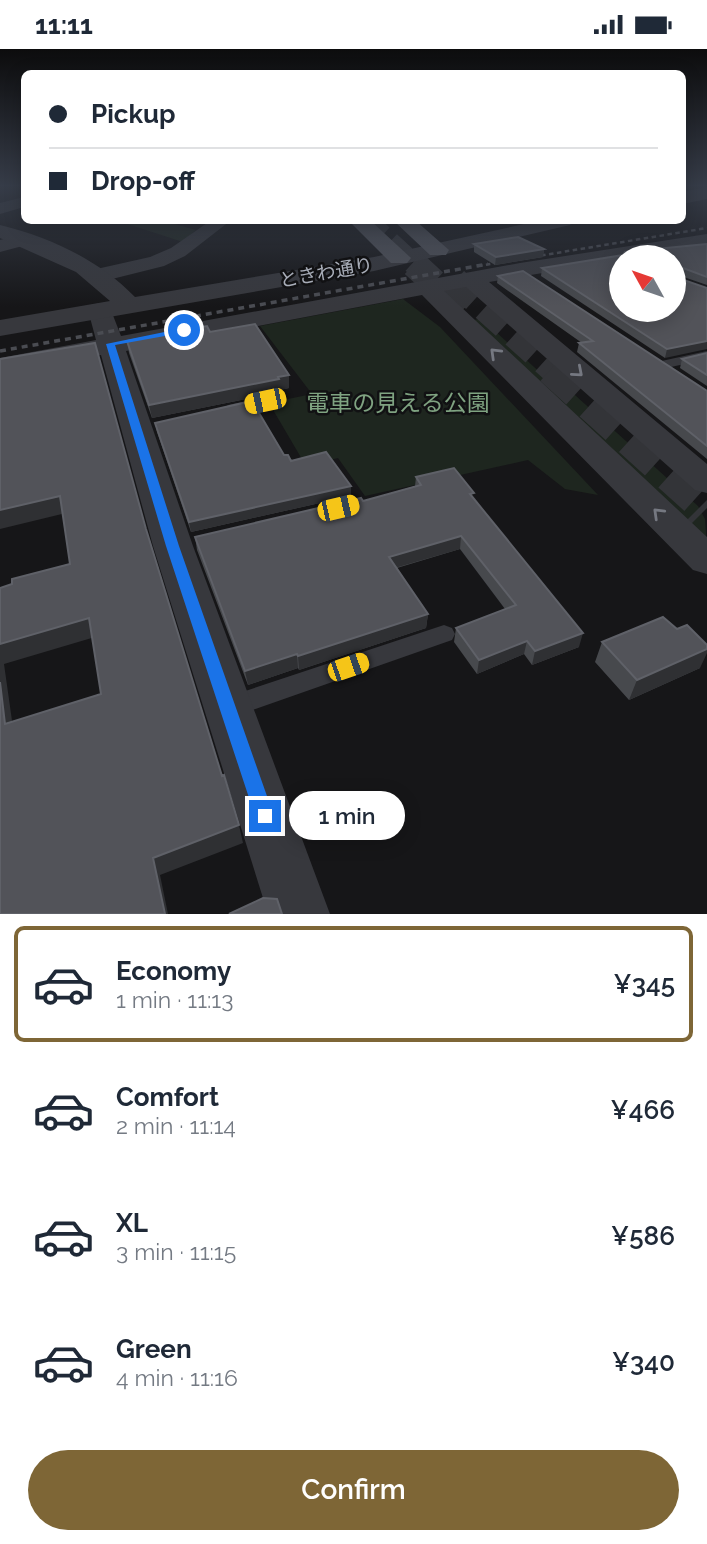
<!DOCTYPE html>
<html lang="en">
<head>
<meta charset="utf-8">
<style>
  body { margin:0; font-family:Raleway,"Noto Sans JP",sans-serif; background:#f6f6f7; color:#1f2937; height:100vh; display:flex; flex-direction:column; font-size:26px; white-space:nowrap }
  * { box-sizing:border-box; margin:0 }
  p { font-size:23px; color:#747a83 }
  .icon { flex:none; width:38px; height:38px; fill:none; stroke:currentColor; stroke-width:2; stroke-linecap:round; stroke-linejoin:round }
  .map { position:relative; height:865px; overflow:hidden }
  .side { display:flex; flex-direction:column; background:#fff; flex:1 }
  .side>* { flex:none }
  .top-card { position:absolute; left:21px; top:21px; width:665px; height:154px; border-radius:10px; box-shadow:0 4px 18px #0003; display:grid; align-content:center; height:154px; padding:0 28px; background:#fff }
  .needle { width:46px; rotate:310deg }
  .buttons { position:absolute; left:609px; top:196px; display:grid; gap:14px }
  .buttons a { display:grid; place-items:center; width:77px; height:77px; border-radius:50%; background:#fff; box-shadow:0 4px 18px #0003; font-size:35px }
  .end { position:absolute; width:32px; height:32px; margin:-16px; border:9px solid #1a73e8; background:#fff; box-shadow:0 0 0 4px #fff }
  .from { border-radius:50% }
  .bubble { position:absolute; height:49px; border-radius:24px; background:#fff; box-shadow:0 4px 18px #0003; font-size:23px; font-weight:600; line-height:49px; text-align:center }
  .car { position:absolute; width:21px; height:42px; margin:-21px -10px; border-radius:9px; box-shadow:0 0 5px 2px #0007; background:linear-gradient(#f5c518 24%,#345 0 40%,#f5c518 0 76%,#345 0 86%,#f5c518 0) }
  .top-card b { display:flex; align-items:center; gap:24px; height:66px; font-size:26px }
  .top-card b+b { border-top:2px solid #e0e1e3 }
  .top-card i { width:18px; height:18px; background:#1f2937 }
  ul { padding:12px 0 0; list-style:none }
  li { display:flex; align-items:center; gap:21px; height:116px; margin:0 14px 10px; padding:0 14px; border:4px solid transparent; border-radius:10px }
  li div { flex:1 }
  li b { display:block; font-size:26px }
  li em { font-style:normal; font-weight:600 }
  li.current { border-color:#7e6636 }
  li>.icon { width:63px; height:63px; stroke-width:1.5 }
  .cta { display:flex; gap:14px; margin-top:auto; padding:14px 28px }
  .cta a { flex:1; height:80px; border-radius:42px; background:#7e6636; color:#fff; font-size:28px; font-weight:600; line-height:80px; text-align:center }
  .status { display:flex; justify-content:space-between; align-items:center; height:49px; padding:0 35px; background:#fff; direction:ltr }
  .status svg { height:19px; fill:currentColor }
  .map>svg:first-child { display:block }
</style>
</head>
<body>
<div class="status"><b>11:11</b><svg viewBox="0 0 49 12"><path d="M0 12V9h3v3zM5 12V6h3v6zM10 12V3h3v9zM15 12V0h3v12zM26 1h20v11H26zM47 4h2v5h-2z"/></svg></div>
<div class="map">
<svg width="707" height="865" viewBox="0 0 707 865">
  <rect width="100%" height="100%" fill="#161618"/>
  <path fill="#1e261f" d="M118 172H164L196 181 183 193Z
    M403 250 440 278 598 446 565 440 528 411 365 447 338 409 306 417 269 354 312 345 260 277Z
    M482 270 546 329 555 328 698 457 705 470 707 499 470 271Z"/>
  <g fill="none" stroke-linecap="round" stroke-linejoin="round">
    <path stroke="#333438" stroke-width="21" stroke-dasharray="21 10" stroke-linecap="butt" d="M367 172 416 217"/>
    <path stroke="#333438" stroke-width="27" stroke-dasharray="27 13" stroke-linecap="butt" d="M414 215 468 265
      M455 232 554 321"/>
    <path stroke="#333438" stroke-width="35" stroke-dasharray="35 18" stroke-linecap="butt" d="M552 319 705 457"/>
    <path stroke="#333438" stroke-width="46" stroke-dasharray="46 23" stroke-linecap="butt" d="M703 455 707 459"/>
    <path fill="#37383d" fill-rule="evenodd" d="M707 302V310L662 320 655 316 657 313Z
      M265 348 270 349 272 352 270 355 233 364 225 359 228 356Z
      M444 576 452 579 455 585 452 591 227 670 218 667 215 659 218 651Z"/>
    <path fill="#37383d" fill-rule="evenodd" d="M24 148V158L0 165V154Z
      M210 172H230L185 207 164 217 100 233 92 231 89 226 92 221 150 208 171 199Z
      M23 185 30 187 33 191 30 195 0 203V191Z
      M707 185V197L638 208H621V211L489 233 707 415V444L695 441 466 238 444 242 707 488V525L693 521 422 246 126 302 193 497 330 865H268L153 497 101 306 0 325V309L96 291 88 261 91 256 100 254 109 256 121 287 520 214Z"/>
    <path fill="#37383d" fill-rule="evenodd" d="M707 138V150L682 155V143Z
      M538 172H573L570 176 374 222 0 287V271L110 252 76 223 0 189V176C50 188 99 211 135 248L374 208Z"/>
    <path fill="#53555c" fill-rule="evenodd" d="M349 172H371L411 209 407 214H391Z
      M394 172H416L449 201 446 206H430Z"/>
    <path stroke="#4a4c52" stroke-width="2.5" stroke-dasharray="4.5 3.5" stroke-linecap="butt" d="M478 217 707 179"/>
    <path stroke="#4a4c52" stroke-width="3.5" stroke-dasharray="6 5" stroke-linecap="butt" d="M0 302 488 215"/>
  </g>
  <path fill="#47494d" d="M474 195 544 200 543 208 495 216 474 203Z
    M707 195V236L675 225V228L707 239 665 309 541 227 542 219Z
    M498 227 707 342V410L577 303 579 294H582L497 234Z
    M210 283 289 326V339L280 341V343L152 369 129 304 127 292Z
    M707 304V337L680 319 682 310Z
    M155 374 284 406 351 447 191 483 157 383Z
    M416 428 473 449 579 598 532 616 524 605 477 625 454 593 456 579 505 560 460 500 397 519 428 565 426 579 299 621 298 619 248 636 197 501 195 488 363 452 415 437Z
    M602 593 700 619 629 651 595 613Z"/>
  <path fill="#2f3033" d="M544 200 543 208 495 216 496 208Z
    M707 292V300L665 309 667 300Z
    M289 326V339L280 341V343L152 369 149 356Z
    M351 437V447L191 483 189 473Z
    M60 447 66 464 0 480V461Z
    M461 487 460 500 388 521 389 508Z
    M428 565 426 579 299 621 298 607Z
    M89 569 95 588 4 615 15 693 5 675 0 633V595Z
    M583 584 579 598 532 616 535 602Z
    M527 592 524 605 477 625 479 611Z
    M707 600V604L700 619 629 651 637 631Z
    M297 605 298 619 248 636 245 622Z
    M239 776 243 794 160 826 168 865H165L153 809Z"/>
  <path fill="#525359" stroke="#5f6168" stroke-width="2" fill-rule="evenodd" d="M518 188 544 200 496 208 474 195Z
    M707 195V228L675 216V228L707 239V292L667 300 542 219 623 206 625 203ZM621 208H674V261H621Z
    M523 222 707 342V397L579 294 593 292 498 227Z
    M255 275 289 326 278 328 279 330 149 356 127 292 207 277 210 283Z
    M95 294 146 480 222 727 224 726 239 776 153 809 165 865H0V633L5 675 101 645 89 569 0 595V539L12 535V530L70 515 60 447 0 461V310Z
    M707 304V326L682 310Z
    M252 352 284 406H288L291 412 326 403 351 437 189 473 155 374Z
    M454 419 474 444 470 445 583 584 535 602 527 592 479 611 456 579 516 556 461 487 389 508 428 565 298 607 297 605 245 622 195 488 361 449 363 452 421 436 416 428Z
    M663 568 677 580 687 576 707 596V600L637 631 602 593Z
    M263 849 277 850 282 865H229Z"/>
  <defs><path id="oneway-chevron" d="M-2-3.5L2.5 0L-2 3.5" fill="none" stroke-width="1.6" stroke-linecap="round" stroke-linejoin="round" transform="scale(1.75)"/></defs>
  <g stroke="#757881">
    <use href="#oneway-chevron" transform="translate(495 304) rotate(-136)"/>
    <use href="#oneway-chevron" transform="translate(578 323) rotate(41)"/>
    <use href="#oneway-chevron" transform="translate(658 464) rotate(-136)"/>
  </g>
  <linearGradient id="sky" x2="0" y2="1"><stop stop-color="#0c0c0d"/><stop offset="0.53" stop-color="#363c48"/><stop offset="1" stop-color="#363c48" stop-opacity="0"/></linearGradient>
  <rect width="707" height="258" fill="url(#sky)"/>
  <path fill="#1a73e8" d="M184 279 187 283 115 296 179 497 274 767 271 773 265 776 258 773 255 767 166 497 106 295Z"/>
  <g text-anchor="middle" stroke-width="5" stroke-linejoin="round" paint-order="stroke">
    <g font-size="19" fill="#a8adb8" stroke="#111113">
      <text transform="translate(326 223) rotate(-10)" y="7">ときわ通り</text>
    </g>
    <g font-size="23" fill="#7fa381" stroke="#111113">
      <text x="398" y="362">電車の見える公園</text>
    </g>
  </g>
</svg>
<div class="buttons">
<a><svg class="needle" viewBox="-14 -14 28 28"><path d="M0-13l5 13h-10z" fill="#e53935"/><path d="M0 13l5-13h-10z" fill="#747a83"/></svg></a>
</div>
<i class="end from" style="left:184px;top:281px"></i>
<i class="end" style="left:265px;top:767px"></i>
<div class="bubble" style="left:289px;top:742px;width:116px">1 min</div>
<i class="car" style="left:265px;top:352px;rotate:258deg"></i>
<i class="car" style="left:338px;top:459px;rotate:77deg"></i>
<i class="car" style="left:348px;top:618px;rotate:71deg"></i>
<div class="top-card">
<b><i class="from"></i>Pickup</b>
<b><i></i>Drop-off</b>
</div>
</div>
<section class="side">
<ul>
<li class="current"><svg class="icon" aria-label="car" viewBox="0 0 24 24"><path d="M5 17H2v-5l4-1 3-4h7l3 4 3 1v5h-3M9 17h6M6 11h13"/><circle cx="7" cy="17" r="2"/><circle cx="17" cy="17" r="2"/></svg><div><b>Economy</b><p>1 min · 11:13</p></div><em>¥345</em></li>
<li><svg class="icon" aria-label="car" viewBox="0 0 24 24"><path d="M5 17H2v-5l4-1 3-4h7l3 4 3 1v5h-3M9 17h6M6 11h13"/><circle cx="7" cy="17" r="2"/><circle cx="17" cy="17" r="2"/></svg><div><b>Comfort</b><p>2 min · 11:14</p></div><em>¥466</em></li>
<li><svg class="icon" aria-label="car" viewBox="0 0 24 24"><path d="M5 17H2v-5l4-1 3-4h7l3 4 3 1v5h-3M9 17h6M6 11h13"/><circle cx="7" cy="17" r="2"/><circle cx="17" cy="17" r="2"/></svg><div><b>XL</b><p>3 min · 11:15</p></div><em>¥586</em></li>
<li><svg class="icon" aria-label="car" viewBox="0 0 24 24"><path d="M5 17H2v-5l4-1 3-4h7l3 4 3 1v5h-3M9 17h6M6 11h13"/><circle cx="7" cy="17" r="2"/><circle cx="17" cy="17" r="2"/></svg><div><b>Green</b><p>4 min · 11:16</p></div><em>¥340</em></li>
</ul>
<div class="cta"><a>Confirm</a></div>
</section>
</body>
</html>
